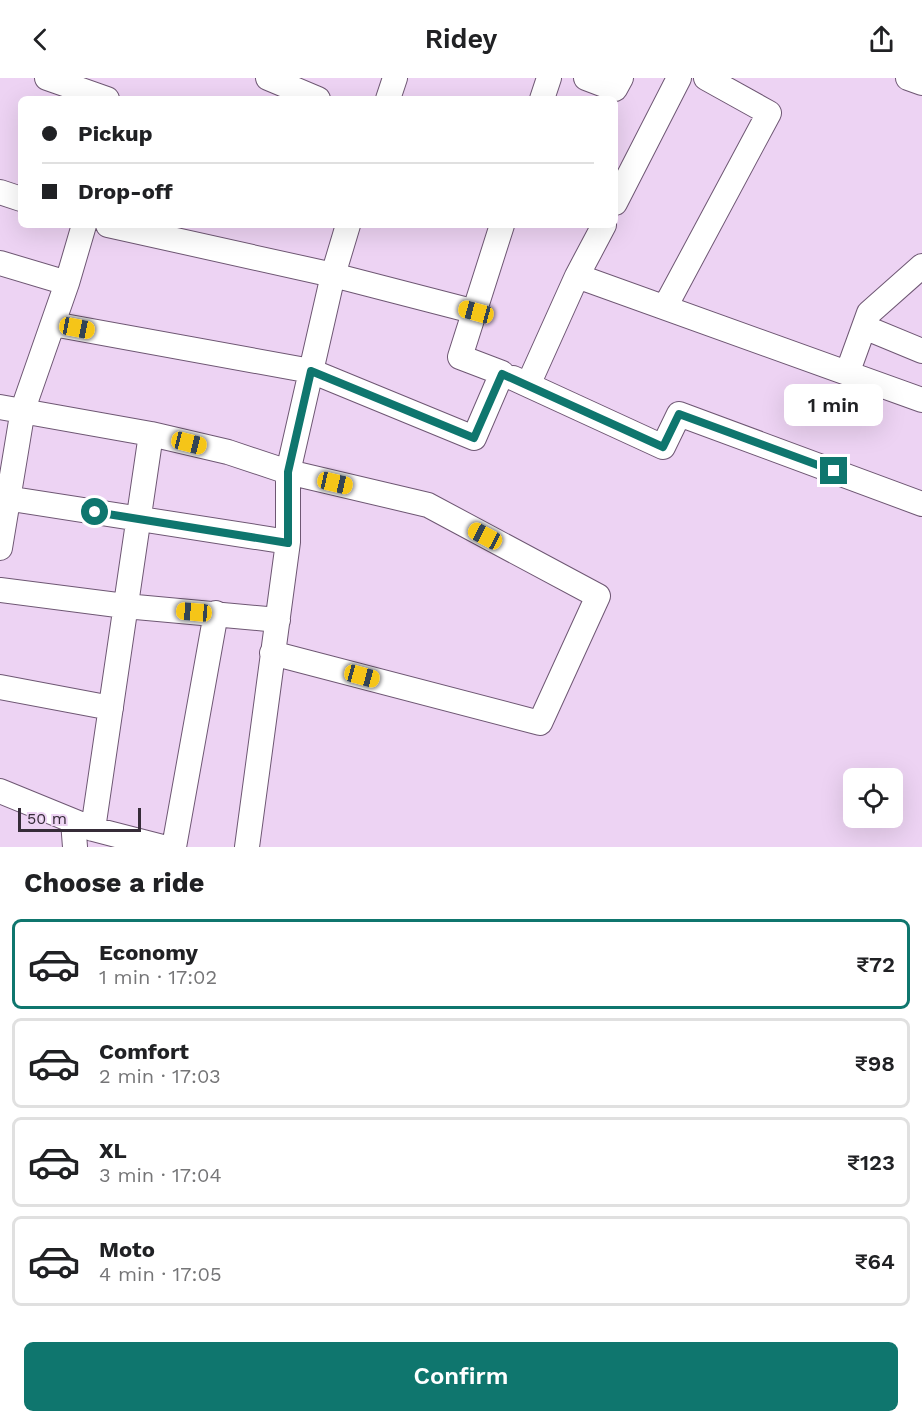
<!DOCTYPE html>
<html lang="en">
<head>
<meta charset="utf-8">
<style>
  body { margin:0; font-family:"Work Sans",sans-serif; background:#f6f6f6; color:#202124; height:100vh; display:flex; flex-direction:column; font-size:22px; white-space:nowrap }
  * { box-sizing:border-box; margin:0 }
  p { font-size:20px; color:#757577 }
  .icon { flex:none; width:33px; height:33px; fill:none; stroke:currentColor; stroke-width:2; stroke-linecap:round; stroke-linejoin:round }
  .map { position:relative; height:769px; overflow:hidden }
  .panel { display:flex; flex-direction:column; background:#fff; flex:1 }
  .panel>* { flex:none }
  .banner { position:absolute; left:18px; top:18px; width:600px; height:132px; border-radius:9px; box-shadow:0 6px 24px #0002; display:grid; align-content:center; height:132px; padding:0 24px; background:#fff }
  .buttons { position:absolute; left:843px; top:690px; display:grid; gap:12px }
  .buttons a { display:grid; place-items:center; width:60px; height:60px; border-radius:9px; background:#fff; box-shadow:0 6px 24px #0002; font-size:30px }
  .scale { position:absolute; left:18px; bottom:15px; width:123px; box-sizing:border-box; padding-left:6px; border:3px solid #362c38; border-top:0; font-size:16px; line-height:21px; white-space:nowrap; color:#362c38; -webkit-text-stroke:4px #edd3f3; paint-order:stroke }
  .end { position:absolute; width:27px; height:27px; margin:-14px; border:8px solid #0f766e; background:#fff; box-shadow:0 0 0 3px #fff }
  .from { border-radius:50% }
  .bubble { position:absolute; height:42px; border-radius:9px; background:#fff; box-shadow:0 6px 24px #0002; font-size:20px; font-weight:600; line-height:42px; text-align:center }
  .car { position:absolute; width:18px; height:36px; margin:-18px -9px; border-radius:8px; box-shadow:0 0 4px 2px #0007; background:linear-gradient(#f5c518 24%,#345 0 40%,#f5c518 0 76%,#345 0 86%,#f5c518 0) }
  .banner b { display:flex; align-items:center; gap:21px; height:57px; font-size:22px }
  .banner b+b { border-top:2px solid #e0e0e0 }
  .banner i { width:15px; height:15px; background:#202124 }
  ul { padding:0; list-style:none }
  li { display:flex; align-items:center; gap:18px; height:90px; margin:0 12px 9px; padding:0 12px; border:3px solid #e0e0e0; border-radius:9px }
  li div { flex:1 }
  li b { display:block; font-size:22px }
  li em { font-style:normal; font-weight:600 }
  li.current { border-color:#0f766e }
  li>.icon { width:54px; height:54px; stroke-width:1.5 }
  h2 { padding:0 24px; font-size:27px; line-height:72px }
  .cta { display:flex; gap:12px; margin-top:auto; padding:12px 24px }
  .cta a { flex:1; height:69px; border-radius:9px; background:#0f766e; color:#fff; font-size:24px; font-weight:600; line-height:69px; text-align:center }
  header { display:flex; justify-content:space-between; align-items:center; height:78px; padding:0 24px; background:#fff; font-size:27px; font-weight:600 }
  .map>svg:first-child { display:block }
</style>
</head>
<body>
<header><svg class="icon" aria-label="back" viewBox="0 0 24 24"><path d="M15 5l-7 7 7 7"/></svg>Ridey<svg class="icon" aria-label="share" viewBox="0 0 24 24"><path d="M12 15V3M7 8l5-5 5 5M5 13v7h14v-7"/></svg></header>
<div class="map">
<svg width="922" height="769" viewBox="0 0 922 769">
  <rect width="100%" height="100%" fill="#edd3f3"/>
  <g fill="none" stroke-linecap="round" stroke-linejoin="round">
    <g stroke="#6e5773" stroke-width="26">
      <path id="minor" d="M47 0 107 21
        M268 0 318 21
        M586 0 615 11 621 0
        M908 0 922 5
        M388 21 395 0
        M542 21 549 0
        M0 114 21 121
        M615 125 679 0
        M108 147 333 197 476 234
        M0 185 67 205 84 147
        M577 198 604 147
        M665 229 769 35 706 0
        M53 246 311 293 474 360 502 295 460 279 502 147
        M864 249 922 273
        M848 293 869 235 922 188
        M513 300 663 369 679 336 922 426
        M528 307 577 198 922 322
        M0 329 151 356 228 374 288 394 428 427 598 518 540 645 272 575
        M0 419 288 464
        M0 470 23 331 67 205
        M0 512 125 528 278 542
        M0 609 111 630
        M0 713 93 751 163 769
        M73 743 75 769
        M93 751 151 356
        M174 769 216 535
        M247 769 288 464V394L333 197 348 147"/>
    </g>
    <use href="#minor" stroke="#fff" stroke-width="24"/>
  </g>
  <g fill="none" stroke-linecap="round" stroke-linejoin="round">
    <path stroke="#0f766e" stroke-width="8" d="M95 434 288 465V394L311 293 474 360 502 296 663 369 679 336 834 393"/>
  </g>
</svg>
<div class="buttons">
<a><svg class="icon" aria-label="locate" viewBox="0 0 24 24"><circle cx="12" cy="12" r="6"/><path d="M12 2v4M12 18v4M2 12h4M18 12h4"/></svg></a>
</div>
<div class="scale">50 m</div>
<i class="end from" style="left:95px;top:434px"></i>
<i class="end" style="left:834px;top:393px"></i>
<div class="bubble" style="left:784px;top:306px;width:99px">1 min</div>
<i class="car" style="left:476px;top:234px;rotate:285deg"></i>
<i class="car" style="left:77px;top:250px;rotate:101deg"></i>
<i class="car" style="left:189px;top:365px;rotate:104deg"></i>
<i class="car" style="left:335px;top:405px;rotate:103deg"></i>
<i class="car" style="left:485px;top:458px;rotate:298deg"></i>
<i class="car" style="left:194px;top:534px;rotate:275deg"></i>
<i class="car" style="left:362px;top:598px;rotate:105deg"></i>
<div class="banner">
<b><i class="from"></i>Pickup</b>
<b><i></i>Drop-off</b>
</div>
</div>
<section class="panel">
<h2>Choose a ride</h2>
<ul>
<li class="current"><svg class="icon" aria-label="car" viewBox="0 0 24 24"><path d="M5 17H2v-5l4-1 3-4h7l3 4 3 1v5h-3M9 17h6M6 11h13"/><circle cx="7" cy="17" r="2"/><circle cx="17" cy="17" r="2"/></svg><div><b>Economy</b><p>1 min · 17:02</p></div><em>₹72</em></li>
<li><svg class="icon" aria-label="car" viewBox="0 0 24 24"><path d="M5 17H2v-5l4-1 3-4h7l3 4 3 1v5h-3M9 17h6M6 11h13"/><circle cx="7" cy="17" r="2"/><circle cx="17" cy="17" r="2"/></svg><div><b>Comfort</b><p>2 min · 17:03</p></div><em>₹98</em></li>
<li><svg class="icon" aria-label="car" viewBox="0 0 24 24"><path d="M5 17H2v-5l4-1 3-4h7l3 4 3 1v5h-3M9 17h6M6 11h13"/><circle cx="7" cy="17" r="2"/><circle cx="17" cy="17" r="2"/></svg><div><b>XL</b><p>3 min · 17:04</p></div><em>₹123</em></li>
<li><svg class="icon" aria-label="car" viewBox="0 0 24 24"><path d="M5 17H2v-5l4-1 3-4h7l3 4 3 1v5h-3M9 17h6M6 11h13"/><circle cx="7" cy="17" r="2"/><circle cx="17" cy="17" r="2"/></svg><div><b>Moto</b><p>4 min · 17:05</p></div><em>₹64</em></li>
</ul>
<div class="cta"><a>Confirm</a></div>
</section>
</body>
</html>
